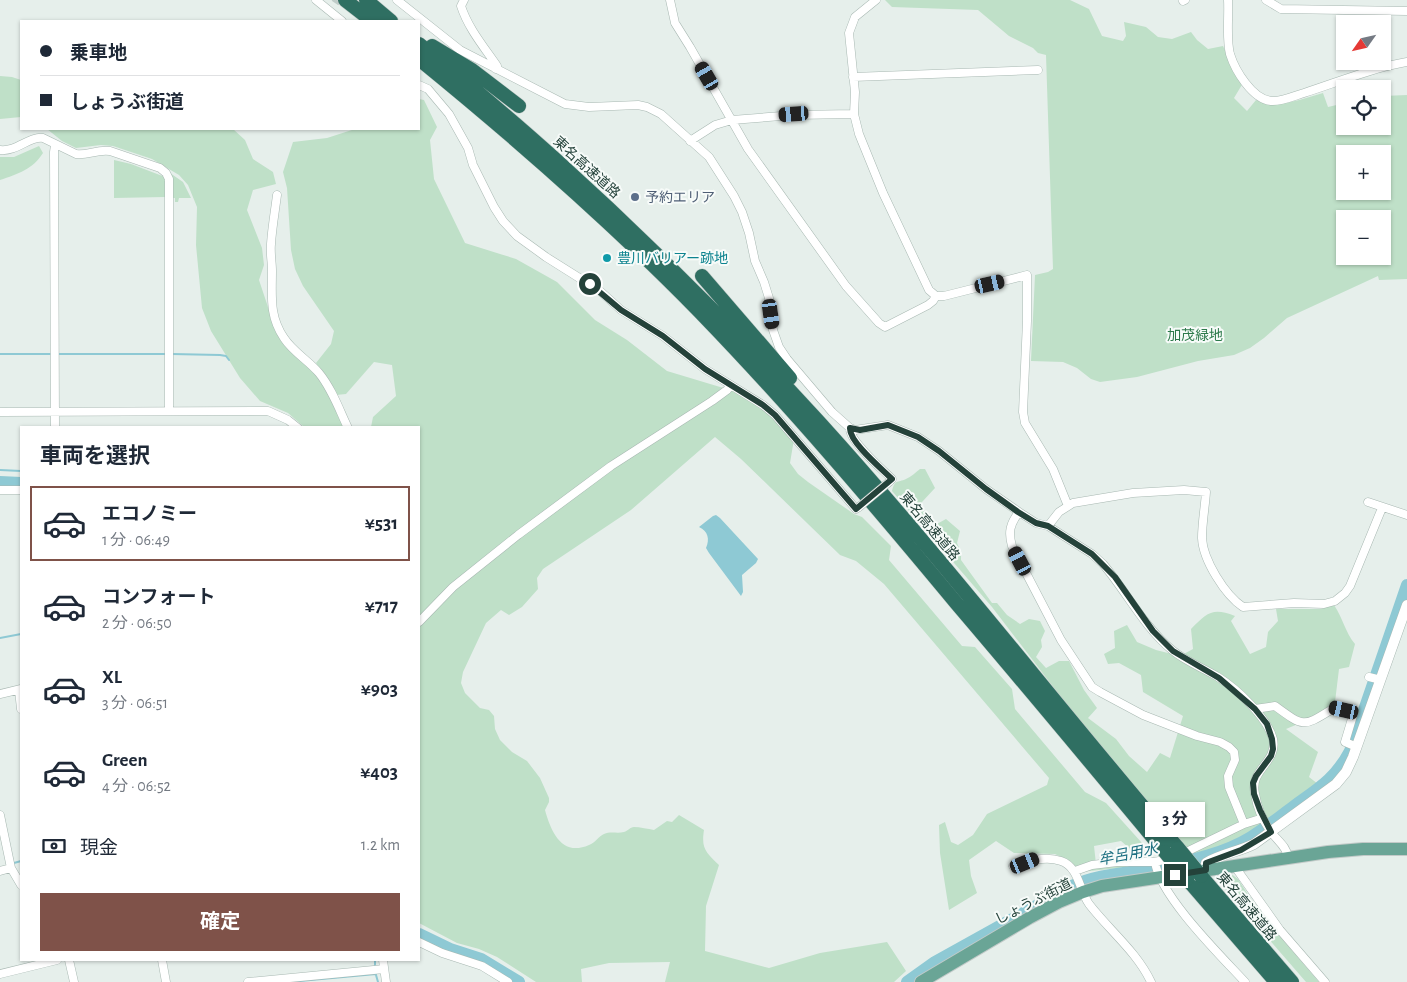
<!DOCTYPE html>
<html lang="ja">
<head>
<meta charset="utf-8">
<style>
  body { margin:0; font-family:"Alegreya Sans","Noto Sans JP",sans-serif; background:#f2f2f3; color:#1f2937; height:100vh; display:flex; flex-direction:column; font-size:19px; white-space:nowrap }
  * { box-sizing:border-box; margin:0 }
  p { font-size:16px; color:#747a83 }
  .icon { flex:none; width:28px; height:28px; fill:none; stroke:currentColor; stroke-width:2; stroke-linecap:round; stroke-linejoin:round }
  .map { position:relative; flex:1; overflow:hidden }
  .side { position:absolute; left:20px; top:426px; width:400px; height:535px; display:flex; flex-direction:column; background:#fff; border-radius:0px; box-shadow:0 1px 4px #0004 }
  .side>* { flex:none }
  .top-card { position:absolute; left:20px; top:20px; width:400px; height:110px; border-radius:0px; box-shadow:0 1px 4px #0004; display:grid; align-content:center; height:110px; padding:0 20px; background:#fff }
  .needle { width:32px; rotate:236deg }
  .tools { position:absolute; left:1336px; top:15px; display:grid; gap:10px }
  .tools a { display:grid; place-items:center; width:55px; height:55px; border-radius:0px; background:#fff; box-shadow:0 1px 4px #0004; font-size:25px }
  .end { position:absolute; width:22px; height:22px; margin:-11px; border:6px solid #24423a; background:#fff; box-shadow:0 0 0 2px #fff }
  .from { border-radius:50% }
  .bubble { position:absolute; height:35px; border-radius:0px; background:#fff; box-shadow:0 1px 4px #0004; font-size:16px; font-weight:700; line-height:35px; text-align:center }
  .car { position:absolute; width:15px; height:30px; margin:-15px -8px; border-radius:6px; box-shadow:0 0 4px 1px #0007; background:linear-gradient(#222 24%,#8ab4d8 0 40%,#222 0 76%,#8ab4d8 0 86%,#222 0) }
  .top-card b { display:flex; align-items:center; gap:18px; height:48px; font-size:19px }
  .top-card b+b { border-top:1px solid #e0e1e3 }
  .top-card i { width:12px; height:12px; background:#1f2937 }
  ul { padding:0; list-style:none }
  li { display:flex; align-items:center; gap:15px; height:75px; margin:0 10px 8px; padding:0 10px; border:2px solid transparent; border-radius:0px }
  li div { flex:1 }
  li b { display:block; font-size:19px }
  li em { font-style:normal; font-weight:700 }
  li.current { border-color:#7f5249 }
  li>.icon { width:45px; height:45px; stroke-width:1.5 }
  h2 { padding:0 20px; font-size:22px; line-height:60px }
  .pay { display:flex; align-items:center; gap:12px; height:55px; padding:0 20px; font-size:19px }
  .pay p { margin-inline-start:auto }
  .primary-button { display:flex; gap:10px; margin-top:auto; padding:10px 20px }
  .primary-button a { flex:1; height:58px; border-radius:0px; background:#7f5249; color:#fff; font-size:20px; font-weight:700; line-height:58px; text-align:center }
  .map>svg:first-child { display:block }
</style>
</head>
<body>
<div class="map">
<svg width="1407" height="982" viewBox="0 0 1407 982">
  <rect width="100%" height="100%" fill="#e6efeb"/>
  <path fill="#bfe0c8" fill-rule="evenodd" d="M885 0H1070L1089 9 1102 36 1123 41 1126 36 1124 22 1146 27 1158 37 1172 39 1191 32 1197 40 1208 49 1223 46 1232 65 1243 83 1234 98 1247 111 1256 100C1279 109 1301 99 1323 93L1328 107 1345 103V126H1382L1383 96 1407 95V279L1379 280 1378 276 1287 318 1264 338 1250 348 1234 355 1198 361 1137 377 1100 382 1091 379 1077 368 1063 362 1031 361 1035 275 1048 272 1053 269 1046 55 1038 53 1033 48 1009 36 978 10 892 7ZM1345 154H1382V191H1345ZM1345 219H1382V256H1345Z
    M0 76 12 77 21 80V117L0 119Z
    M419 99 424 100 437 127 430 140 434 179 465 243 516 259 557 282 595 320 627 340 667 371 740 393 766 410 794 439 790 463 798 474 808 482 854 514 862 517 891 546 889 560 962 646 975 647 1012 689 1015 709 1085 792 1106 803 1142 843 1146 856 1136 854 1121 841 1094 846 1096 864H1121L1128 867 1080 872 1070 861 1055 854 1014 853 996 841 969 860 971 876 977 893 949 910 940 853 939 825 945 822 951 842 958 845 973 835 987 814 1047 785 1049 778 884 584 856 561 840 555 741 459 715 437 631 510 543 569 537 578 538 589 522 607 509 615 501 610 486 623 463 672 461 683 465 693 480 708 489 710 494 716 495 729 500 740 512 752 527 761 540 778 549 798V802L545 810C551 832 562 857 589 845 595 843 599 836 604 834 611 831 617 834 624 832 628 831 630 827 634 827 640 827 648 829 654 830L667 821 672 822 679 815 704 830C701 849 706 852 719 865L706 906 705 951 769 968 820 953 887 942 906 971 894 982H665L670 962 609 963 581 969 582 982H536L497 957 479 949 457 943 419 923V428L371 427 373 417 396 396 392 365 374 362 346 394 336 395 316 363 331 344 334 331 303 286 295 269 291 250 287 188 283 172 293 142 327 138 355 129H419Z
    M47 129H233L245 140 253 159 273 172 276 184 253 190 247 210 262 248 264 265 259 280 276 331 295 355 314 373 330 395 343 427H304L288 413 260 401 240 378 211 331 202 308 196 245 197 207 188 185 179 175 152 159 113 146 101 145 76 148 62 141Z
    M39 146 43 153C33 169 18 174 0 180V157H14Z
    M114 160 131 164 165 177V197L114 198Z
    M170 173 183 182 191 198H179L178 202H175V198H171Z
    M920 469H925L935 488 922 502 921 506 935 525 946 519 960 531 957 543 961 552V560L992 603H997L1007 615 1020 624 1029 619 1040 621 1045 631 1041 640 1042 647 1036 657 1046 668 1059 661H1069L1084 690 1097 708 1088 718 1116 739 1129 756 1147 772 1160 753 1170 758 1183 716 1143 692 1141 675 1119 663 1108 664 1104 654 1115 648 1114 631 1127 625 1137 642 1156 650 1180 656 1193 649 1191 629C1207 613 1212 607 1235 616L1231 621 1250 654 1266 647 1268 632 1278 621 1276 609H1321L1334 605C1343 618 1345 632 1355 644L1349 667 1339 669 1335 702 1310 719 1286 729 1318 752 1309 777 1318 784C1284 808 1234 851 1192 854L1074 714 992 607 892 491C895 479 897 483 906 479 911 477 916 472 920 469Z
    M1230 873 1238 879 1260 913 1319 982H1306L1219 882 1218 876Z"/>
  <path fill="#8ec9d4" d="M716 515 720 518 758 559 756 563 742 575 743 592 741 596 709 553 706 548C710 539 708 531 699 527L713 516Z"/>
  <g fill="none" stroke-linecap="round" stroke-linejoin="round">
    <path stroke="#8ec9d4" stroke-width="2" d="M0 354H53
      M57 354H168
      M172 354 220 355 226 356 229 360
      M0 470 21 471
      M0 638 21 634
      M14 863 21 861
      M375 960V965
      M376 975 378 982
      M289 982 376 974"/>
    <path stroke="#8ec9d4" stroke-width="12" d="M0 482 21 483
      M419 934 450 949 481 959 519 982
      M907 982 935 962 1072 886C1101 873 1133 873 1164 866 1193 860 1225 853 1251 837 1266 828 1279 817 1294 806 1319 788 1335 779 1350 751L1407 585"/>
    <path stroke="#bfccc8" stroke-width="8" stroke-dasharray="8 4" stroke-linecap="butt" d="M335 3 337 0"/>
    <g stroke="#a8b8b2" stroke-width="9">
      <path id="minor" d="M316 0 342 21
        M397 0 460 50 565 104 589 107 638 105 647 107 661 114 709 157 734 196 742 212 749 233 755 261 764 282 769 298 773 330 779 347 787 359 832 412 850 428 855 430 888 425 918 437 939 451 986 489 1019 512 1036 523 1048 526 1059 512 1073 503 1133 493 1184 490 1206 492C1205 507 1202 523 1202 538 1203 560 1225 595 1243 607L1294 603 1324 604 1335 601 1345 593 1350 586 1382 508
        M464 0 461 6C468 28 484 47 497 66L496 69
        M670 0 675 23 690 47 748 149 846 286 879 323 885 327 928 305 933 301 936 296
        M876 0 855 17 849 33 855 92 854 114 859 134 883 193 929 290 936 296H944L1027 275V321L1023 412 1025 423 1053 469 1068 506
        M1228 0C1229 16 1226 39 1230 54 1235 70 1252 99 1271 101 1281 102 1294 96 1304 93 1338 82 1372 68 1407 62
        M1266 0 1281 9 1407 11
        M1183 1 1185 0
        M853 77 1038 70
        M419 85 428 89 449 114 468 148 473 165 494 207 503 221 517 236 546 257 600 291 621 310 663 336 705 369 763 405 775 415 856 509 859 507
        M690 141 715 125 732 120 794 115 854 114
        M0 150C17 152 29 136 43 138L76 154C87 156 97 149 110 151L160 168 166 173 169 179V411
        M277 195C275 211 272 228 271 244 270 253 272 262 272 271 272 296 269 316 284 338 293 352 308 360 319 373 332 389 339 409 348 428
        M0 412 268 411 288 420 298 428
        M55 428 54 152 55 145
        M850 428C849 441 882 469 892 479L889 482
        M0 490H21
        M1368 502 1407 515
        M1019 512C1010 524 1008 532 1012 546L1061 640 1092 687 1100 692 1143 715 1197 736 1220 742 1229 747 1234 752 1235 760 1228 776 1229 787 1244 824
        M1048 526 1092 554 1103 564C1126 591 1144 627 1172 650 1185 661 1203 668 1218 677 1237 689 1267 717 1273 739 1278 763 1249 769 1255 794 1257 806 1262 819 1269 829 1275 839 1287 846 1288 857
        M419 622 453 587 518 535 611 466 712 401 727 390 731 385
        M1369 677 1377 679
        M19 690 21 709
        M0 694 21 689
        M1255 709 1275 706C1305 728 1303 727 1334 708L1354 712 1345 742 1357 747
        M0 815 11 868 21 885
        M1182 854 1244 824 1263 818
        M1171 858 1155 862C1160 896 1220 955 1245 982
        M1235 865 1238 871 1280 930 1325 982
        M1013 866C1029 862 1044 855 1061 861 1079 867 1079 890 1089 904 1109 930 1137 952 1151 982
        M0 871 11 868
        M1075 871 1092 865 1117 862H1155
        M419 942 442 953 482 966 508 982
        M69 960 74 982
        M162 960 166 982
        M383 960 386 982
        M0 974 57 960
        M248 982 384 969"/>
    </g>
    <g stroke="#a8b8b2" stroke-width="11">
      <path id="tertiary" d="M1206 870V863C1221 854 1238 852 1254 844L1336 784 1346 772 1353 757 1407 605"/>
    </g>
    <g stroke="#c2cac8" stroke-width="14">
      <path id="primary" d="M921 982 1029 918 1059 902 1083 892 1102 886 1328 852 1363 849H1407"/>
    </g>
    <g stroke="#c2cac8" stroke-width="15">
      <path id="motorway" d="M345 0 372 21
        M366 0 391 21
        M419 44C465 81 511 119 555 159 647 242 735 330 819 422 944 560 1057 707 1178 848
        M432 46 472 70 519 106
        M419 59C516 138 612 222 700 312 790 405 874 504 957 604 1027 686 1096 769 1165 852
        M702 276 790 378
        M1201 876 1292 982
        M1187 879 1276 982"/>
    </g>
    <use href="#minor" stroke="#fff" stroke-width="8"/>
    <use href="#tertiary" stroke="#fff" stroke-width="10"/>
    <use href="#primary" stroke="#6aa596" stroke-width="12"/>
    <use href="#motorway" stroke="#2f6f62" stroke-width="14"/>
    <g stroke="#a8b8b2" stroke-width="9" stroke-linecap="butt">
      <path id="minor-bridge" d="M859 507 889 482"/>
    </g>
    <g stroke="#c2cac8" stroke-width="15" stroke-linecap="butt">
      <path id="motorway-bridge" d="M1178 848 1201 876
        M1165 852 1187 879"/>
    </g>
    <use href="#minor-bridge" stroke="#fff" stroke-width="8"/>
    <use href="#motorway-bridge" stroke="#2f6f62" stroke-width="14"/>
  </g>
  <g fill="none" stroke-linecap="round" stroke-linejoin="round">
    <path stroke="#24423a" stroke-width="6" d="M590 284 621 310 663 336 705 369 763 405 775 415 856 509 892 479C882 469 849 442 850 428L860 430 888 425 918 437 939 451 986 489 1018 512 1036 523 1048 526 1092 554 1115 577 1153 631 1173 651 1219 678 1255 709 1267 724 1272 739 1273 749 1271 756 1256 776 1253 783 1254 794 1260 810 1271 832 1241 850 1206 863V870L1175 875"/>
  </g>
  <circle fill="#5c6f8a" stroke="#f7fbf9" stroke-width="2" cx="635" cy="197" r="5"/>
  <circle fill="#0f9aa8" stroke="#f7fbf9" stroke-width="2" cx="607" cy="258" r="5"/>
  <g text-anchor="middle" stroke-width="4" stroke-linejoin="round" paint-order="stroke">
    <g font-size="14" fill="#24423a" stroke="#f7fbf9">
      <text transform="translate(587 167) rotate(42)" y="5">東名高速道路</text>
      <text transform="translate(930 526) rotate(50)" y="5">東名高速道路</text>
      <text transform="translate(1033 901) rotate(-27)" y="5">しょうぶ街道</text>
      <text transform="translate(1247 906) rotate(50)" y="5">東名高速道路</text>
    </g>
    <g font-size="14" fill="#4e5e75" stroke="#f7fbf9" text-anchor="start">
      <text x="645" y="202">予約エリア</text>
    </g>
    <g font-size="14" fill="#0d838f" stroke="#f7fbf9" text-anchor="start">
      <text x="617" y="263">豊川バリアー跡地</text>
    </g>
    <g font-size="14" fill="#2d7a4b" stroke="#f7fbf9">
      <text x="1195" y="340">加茂緑地</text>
    </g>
    <g font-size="15" font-style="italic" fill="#1c6f80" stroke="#f7fbf9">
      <text transform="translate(1128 854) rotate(-11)" y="5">牟呂用水</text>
    </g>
  </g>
</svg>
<div class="tools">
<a><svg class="needle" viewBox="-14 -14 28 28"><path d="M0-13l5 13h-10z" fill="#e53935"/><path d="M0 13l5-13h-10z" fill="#747a83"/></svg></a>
<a><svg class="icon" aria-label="locate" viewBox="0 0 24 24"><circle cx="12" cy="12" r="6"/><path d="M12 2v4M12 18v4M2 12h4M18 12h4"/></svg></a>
<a>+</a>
<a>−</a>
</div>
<i class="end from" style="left:590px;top:284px"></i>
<i class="end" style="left:1175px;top:875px"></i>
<div class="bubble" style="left:1145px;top:802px;width:60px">3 分</div>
<i class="car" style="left:707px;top:76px;rotate:330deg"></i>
<i class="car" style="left:794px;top:114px;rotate:266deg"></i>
<i class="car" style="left:990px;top:284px;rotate:77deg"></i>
<i class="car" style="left:771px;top:314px;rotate:172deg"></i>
<i class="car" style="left:1020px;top:561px;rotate:332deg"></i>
<i class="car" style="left:1344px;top:710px;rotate:283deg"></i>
<i class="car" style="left:1025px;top:863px;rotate:68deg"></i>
<div class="top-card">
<b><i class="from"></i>乗車地</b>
<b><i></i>しょうぶ街道</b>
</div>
<section class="side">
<h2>車両を選択</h2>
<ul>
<li class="current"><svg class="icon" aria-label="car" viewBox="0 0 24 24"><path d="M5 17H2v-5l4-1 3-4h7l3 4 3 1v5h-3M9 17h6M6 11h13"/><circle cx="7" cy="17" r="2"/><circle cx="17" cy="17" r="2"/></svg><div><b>エコノミー</b><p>1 分 · 06:49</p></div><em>¥531</em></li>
<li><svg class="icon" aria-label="car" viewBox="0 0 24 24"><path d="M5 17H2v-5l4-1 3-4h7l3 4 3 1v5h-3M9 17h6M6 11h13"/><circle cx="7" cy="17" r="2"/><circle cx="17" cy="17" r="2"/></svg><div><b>コンフォート</b><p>2 分 · 06:50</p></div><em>¥717</em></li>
<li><svg class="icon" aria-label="car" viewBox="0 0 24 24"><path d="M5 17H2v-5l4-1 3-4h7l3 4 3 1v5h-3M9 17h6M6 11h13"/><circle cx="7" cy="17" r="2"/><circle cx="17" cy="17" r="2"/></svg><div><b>XL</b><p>3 分 · 06:51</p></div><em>¥903</em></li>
<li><svg class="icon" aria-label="car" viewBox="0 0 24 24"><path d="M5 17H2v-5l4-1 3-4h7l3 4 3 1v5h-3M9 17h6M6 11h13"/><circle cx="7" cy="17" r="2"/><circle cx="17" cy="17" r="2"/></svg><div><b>Green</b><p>4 分 · 06:52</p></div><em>¥403</em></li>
</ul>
<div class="pay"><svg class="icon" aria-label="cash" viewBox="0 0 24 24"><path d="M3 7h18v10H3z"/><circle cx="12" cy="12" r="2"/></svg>現金<p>1.2 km</p></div>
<div class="primary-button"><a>確定</a></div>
</section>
</div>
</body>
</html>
